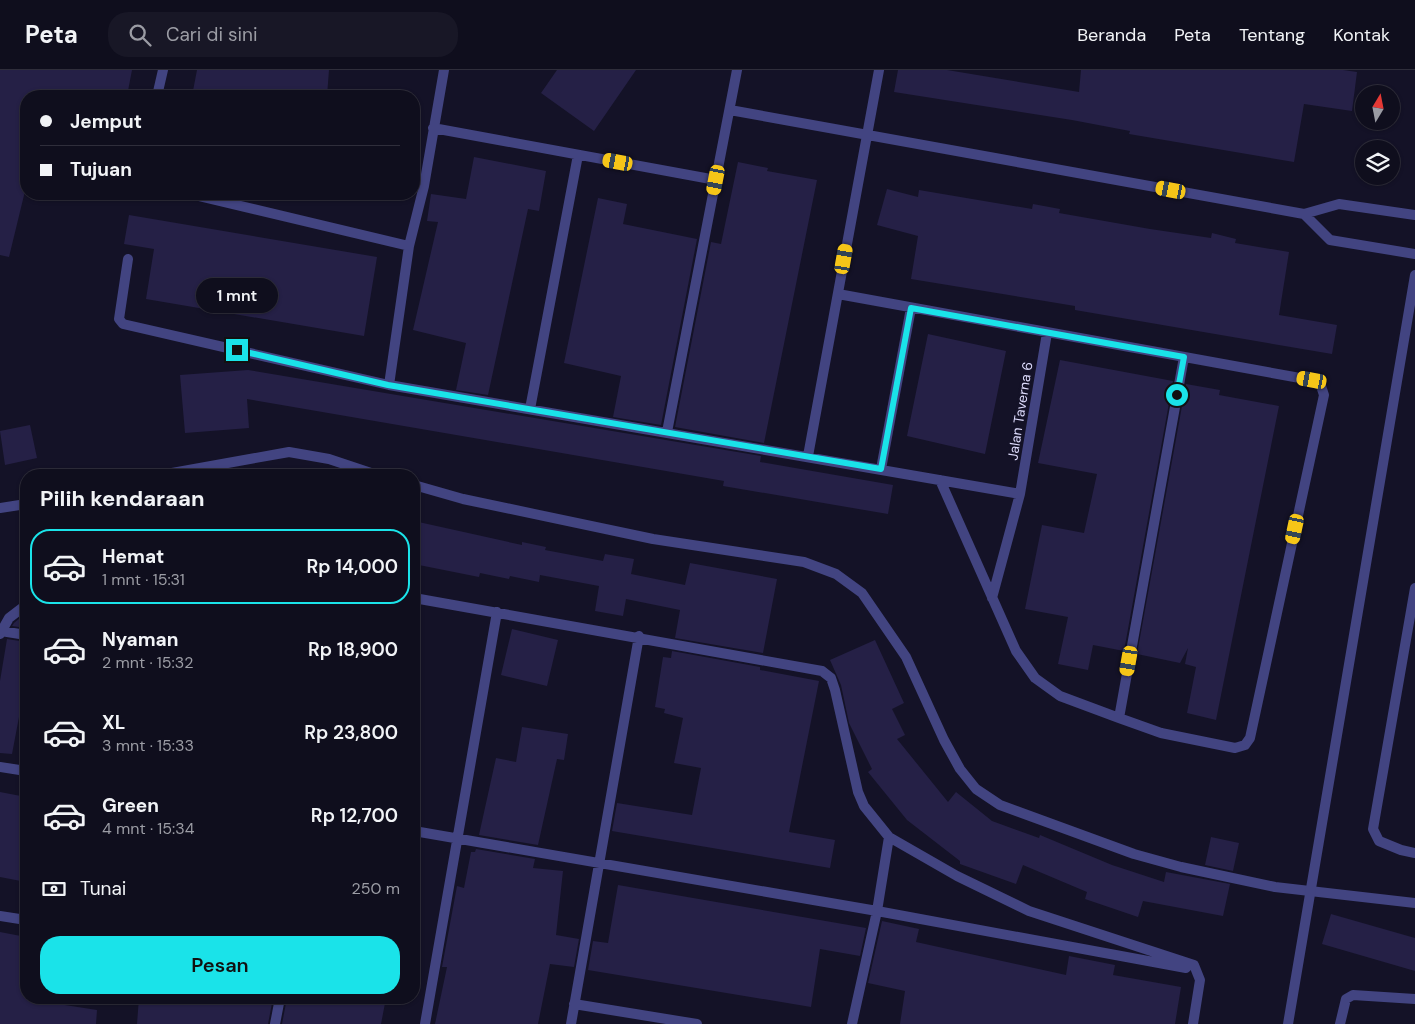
<!DOCTYPE html>
<html lang="id">
<head>
<meta charset="utf-8">
<style>
  body { margin:0; font-family:"DM Sans",sans-serif; background:#181726; color:#f1f3f6; height:100vh; display:flex; flex-direction:column; font-size:19px; white-space:nowrap }
  * { box-sizing:border-box; margin:0 }
  p { font-size:16px; color:#9b9ca4 }
  .icon { flex:none; width:28px; height:28px; fill:none; stroke:currentColor; stroke-width:2; stroke-linecap:round; stroke-linejoin:round }
  .map { position:relative; flex:1; overflow:hidden }
  .details { position:absolute; left:20px; top:399px; width:400px; height:535px; display:flex; flex-direction:column; background:#0f0e1d; border-radius:20px; box-shadow:0 1px 4px #0004,0 0 0 1px #2f2e3b }
  .details>* { flex:none }
  .banner { position:absolute; left:20px; top:20px; width:400px; height:110px; border-radius:20px; box-shadow:0 1px 4px #0004,0 0 0 1px #2f2e3b; display:grid; align-content:center; height:110px; padding:0 20px; background:#0f0e1d }
  .needle { width:32px; rotate:10deg }
  .buttons { position:absolute; left:1355px; top:15px; display:grid; gap:10px }
  .buttons a { display:grid; place-items:center; width:45px; height:45px; border-radius:50%; background:#0f0e1d; box-shadow:0 1px 4px #0004,0 0 0 1px #2f2e3b; font-size:25px }
  .end { position:absolute; width:22px; height:22px; margin:-11px; border:6px solid #1ae3e9; background:#111; box-shadow:0 0 0 2px #111 }
  .from { border-radius:50% }
  .bubble { position:absolute; height:35px; border-radius:18px; background:#0f0e1d; box-shadow:0 1px 4px #0004,0 0 0 1px #2f2e3b; font-size:16px; font-weight:600; line-height:35px; text-align:center }
  .car { position:absolute; width:15px; height:30px; margin:-15px -8px; border-radius:6px; box-shadow:0 0 4px 1px #0007; background:linear-gradient(#f5c518 24%,#345 0 40%,#f5c518 0 76%,#345 0 86%,#f5c518 0) }
  .banner b { display:flex; align-items:center; gap:18px; height:48px; font-size:19px }
  .banner b+b { border-top:1px solid #2f2e3b }
  .banner i { width:12px; height:12px; background:#f1f3f6 }
  ul { padding:0; list-style:none }
  li { display:flex; align-items:center; gap:15px; height:75px; margin:0 10px 8px; padding:0 10px; border:2px solid transparent; border-radius:20px }
  li div { flex:1 }
  li b { display:block; font-size:19px }
  li em { font-style:normal; font-weight:600 }
  li.selected { border-color:#1ae3e9 }
  li>.icon { width:45px; height:45px; stroke-width:1.5 }
  h2 { padding:0 20px; font-size:22px; line-height:60px }
  .pay { display:flex; align-items:center; gap:12px; height:55px; padding:0 20px; font-size:19px }
  .pay p { margin-inline-start:auto }
  .button { display:flex; gap:10px; margin-top:auto; padding:10px 20px }
  .button a { flex:1; height:58px; border-radius:20px; background:#1ae3e9; color:#111; font-size:20px; font-weight:600; line-height:58px; text-align:center }
  header { display:flex; align-items:center; gap:30px; box-sizing:border-box; height:70px; padding:0 25px; background:#0f0e1d; border-bottom:1px solid #2f2e3b }
  header strong { font-size:24px }
  nav { display:flex; gap:28px; margin-inline-start:auto; font-size:18px }
  .search { width:350px; height:45px; background:#181726; display:flex; align-items:center; gap:12px; box-sizing:border-box; padding:0 18px; border-radius:20px; color:#9b9ca4; font-size:19px }
  .map>svg:first-child { display:block }
</style>
</head>
<body>
<header>
<strong>Peta</strong>
<div class="search"><svg class="icon" aria-label="search" viewBox="0 0 24 24"><circle cx="10" cy="10" r="6"/><path d="M15 15l6 6"/></svg>Cari di sini</div>
<nav><a>Beranda</a><a>Peta</a><a>Tentang</a><a>Kontak</a></nav>
</header>
<div class="map">
<svg width="1415" height="954" viewBox="0 0 1415 954">
  <rect width="100%" height="100%" fill="#141227"/>
  <path fill="#252046" d="M0 0H132L127 26H26V117L9 187 0 185Z
    M197 0H329L327 26H192Z
    M557 0H636L594 61 541 23Z
    M898 0H947L1079 22 1081 0H1343L1357 2 1352 41 1304 34 1294 92 1129 64 1130 61 1072 50 894 22Z
    M474 87 546 101 539 141 528 139 488 325 456 320 466 273 413 260 438 152 427 151 431 124 466 129Z
    M738 92 768 98 767 101 817 110 764 373 675 357 711 172 721 174Z
    M887 119 918 127 919 120 1032 139 1033 134 1060 139 1059 143 1150 159 1211 168 1212 163 1236 169 1235 173 1289 182 1279 245 1337 255 1332 284 1075 240V236L911 209 918 166 877 155Z
    M598 128 627 134 623 154 697 169 661 355 613 347 621 306 564 293Z
    M129 145 377 187 364 266 146 229 154 179 124 174Z
    M928 264 1006 281 985 384 907 366Z
    M1060 290 1173 311 1124 581 1093 575 1088 600 1058 594 1068 547 1025 539 1042 455 1084 463 1097 404 1038 393Z
    M248 300 761 386 760 392 893 415 888 444 723 416 724 411 247 329 249 358 185 363 180 305Z
    M1186 314 1220 320 1219 325 1279 336 1216 650 1187 643 1196 597 1185 594 1188 578 1180 593 1137 584Z
    M30 355 37 388 5 395 0 361Z
    M414 451 522 475V472L546 477 545 480 603 491 605 484 634 489 631 504 685 515 690 493 777 509 763 583 675 568 680 540 626 529 623 546 595 541 599 516 540 505 539 512 510 506 509 509 480 503 479 507 414 494Z
    M26 543V558L12 556 14 553Z
    M512 559 558 570 547 616 501 605Z
    M7 569 26 572V610L12 684 0 683V611Z
    M875 570 904 633 892 639 905 665 897 669 948 732 956 722 992 751 1039 768 1040 765 1112 795 1164 812 1166 802 1230 814 1223 846 1143 831 1138 847 1085 829 1087 822 1023 795 1016 814 960 794V791L907 750 868 702 872 699 849 653 841 615 830 590Z
    M672 581 760 597V600L819 611 789 762 835 770 830 798 612 761 617 733 692 745 701 698 674 693 683 648 664 643 665 639 655 637 663 587 671 588Z
    M522 657 568 664 564 690 557 689 538 775 479 765 496 688 516 692Z
    M0 722 26 727V812L0 807Z
    M1211 767 1239 773 1233 801 1205 795Z
    M476 779 535 789 533 798 563 801 556 865 579 869 574 897 550 894 538 954H435L447 897H442L457 816 464 818 471 782H475Z
    M618 815 866 858 860 886 820 879 811 937 588 900 593 871 608 873Z
    M1331 844 1415 868V901L1322 874Z
    M882 851 919 859 916 872 1066 905 1069 886 1115 895 1113 905 1181 917 1175 954H900L905 921 868 913Z
    M0 862 26 867V929L97 940 96 954H0Z
    M139 928H273L268 954H137Z
    M287 928H386L381 954H282Z"/>
  <g fill="none" stroke-linecap="round" stroke-linejoin="round">
    <path stroke="#424481" stroke-width="10" d="M157 26 163 0
      M730 40 1304 144 1339 134 1415 145
      M433 58 716 110
      M190 124 409 176
      M1304 144 1330 170 1415 184
      M128 189 119 249 123 254 389 315 1020 424 992 528
      M838 224 1311 310 1321 316 1324 325 1250 668 1245 675 1235 678 1161 663 1119 648 1060 626 1035 608 1016 581 940 410
      M389 315 409 176 424 116 444 0
      M530 339 578 85
      M667 362 737 0
      M808 386 879 0
      M881 399 911 238
      M161 405 289 382 329 389 377 405
      M414 415 463 429 653 469 804 492 836 504 862 523 906 587 944 670 960 699 976 719 1000 735 1134 784 1181 797 1275 817 1415 833
      M1020 424 1047 263
      M0 438 26 434
      M1415 518 1373 759 1379 771 1401 780 1415 783
      M414 528 822 601 831 608 835 620 858 722 864 736 889 767 957 806 1029 841 1194 895 1200 910 1193 954
      M1 561 26 565
      M0 564 9 548 26 535
      M1119 648 1184 287
      M0 697 26 701
      M414 761 877 841 1186 898
      M0 846 26 850
      M574 934 697 954
      M275 954 280 928
      M425 954 497 542
      M571 954 639 566
      M852 954 877 841 889 767
      M1340 954 1346 929 1353 925 1415 929"/>
    <path stroke="#424481" stroke-width="10" d="M1288 954 1415 205"/>
  </g>
  <g fill="none" stroke-linecap="round" stroke-linejoin="round">
    <path stroke="#1ae3e9" stroke-width="6" d="M237 280 388 315 881 399 911 238 1184 287 1177 325"/>
  </g>
  <g text-anchor="middle" stroke-width="5" stroke-linejoin="round" paint-order="stroke">
    <g font-size="14" fill="#dddbfc" stroke="#141227">
      <text transform="translate(1020 341) rotate(-81)" y="5">Jalan Taverna 6</text>
    </g>
  </g>
</svg>
<div class="buttons">
<a><svg class="needle" viewBox="-14 -14 28 28"><path d="M0-13l5 13h-10z" fill="#e53935"/><path d="M0 13l5-13h-10z" fill="#9b9ca4"/></svg></a>
<a><svg class="icon" aria-label="layers" viewBox="0 0 24 24"><path d="M12 4l9 5-9 5-9-5zM3 14l9 5 9-5"/></svg></a>
</div>
<i class="end from" style="left:1177px;top:325px"></i>
<i class="end" style="left:237px;top:280px"></i>
<div class="bubble" style="left:196px;top:208px;width:82px">1 mnt</div>
<i class="car" style="left:618px;top:92px;rotate:280deg"></i>
<i class="car" style="left:716px;top:110px;rotate:191deg"></i>
<i class="car" style="left:1171px;top:120px;rotate:281deg"></i>
<i class="car" style="left:844px;top:189px;rotate:10deg"></i>
<i class="car" style="left:1312px;top:310px;rotate:280deg"></i>
<i class="car" style="left:1295px;top:459px;rotate:192deg"></i>
<i class="car" style="left:1129px;top:591px;rotate:190deg"></i>
<div class="banner">
<b><i class="from"></i>Jemput</b>
<b><i></i>Tujuan</b>
</div>
<section class="details">
<h2>Pilih kendaraan</h2>
<ul>
<li class="selected"><svg class="icon" aria-label="car" viewBox="0 0 24 24"><path d="M5 17H2v-5l4-1 3-4h7l3 4 3 1v5h-3M9 17h6M6 11h13"/><circle cx="7" cy="17" r="2"/><circle cx="17" cy="17" r="2"/></svg><div><b>Hemat</b><p>1 mnt · 15:31</p></div><em>Rp 14,000</em></li>
<li><svg class="icon" aria-label="car" viewBox="0 0 24 24"><path d="M5 17H2v-5l4-1 3-4h7l3 4 3 1v5h-3M9 17h6M6 11h13"/><circle cx="7" cy="17" r="2"/><circle cx="17" cy="17" r="2"/></svg><div><b>Nyaman</b><p>2 mnt · 15:32</p></div><em>Rp 18,900</em></li>
<li><svg class="icon" aria-label="car" viewBox="0 0 24 24"><path d="M5 17H2v-5l4-1 3-4h7l3 4 3 1v5h-3M9 17h6M6 11h13"/><circle cx="7" cy="17" r="2"/><circle cx="17" cy="17" r="2"/></svg><div><b>XL</b><p>3 mnt · 15:33</p></div><em>Rp 23,800</em></li>
<li><svg class="icon" aria-label="car" viewBox="0 0 24 24"><path d="M5 17H2v-5l4-1 3-4h7l3 4 3 1v5h-3M9 17h6M6 11h13"/><circle cx="7" cy="17" r="2"/><circle cx="17" cy="17" r="2"/></svg><div><b>Green</b><p>4 mnt · 15:34</p></div><em>Rp 12,700</em></li>
</ul>
<div class="pay"><svg class="icon" aria-label="cash" viewBox="0 0 24 24"><path d="M3 7h18v10H3z"/><circle cx="12" cy="12" r="2"/></svg>Tunai<p>250 m</p></div>
<div class="button"><a>Pesan</a></div>
</section>
</div>
</body>
</html>
